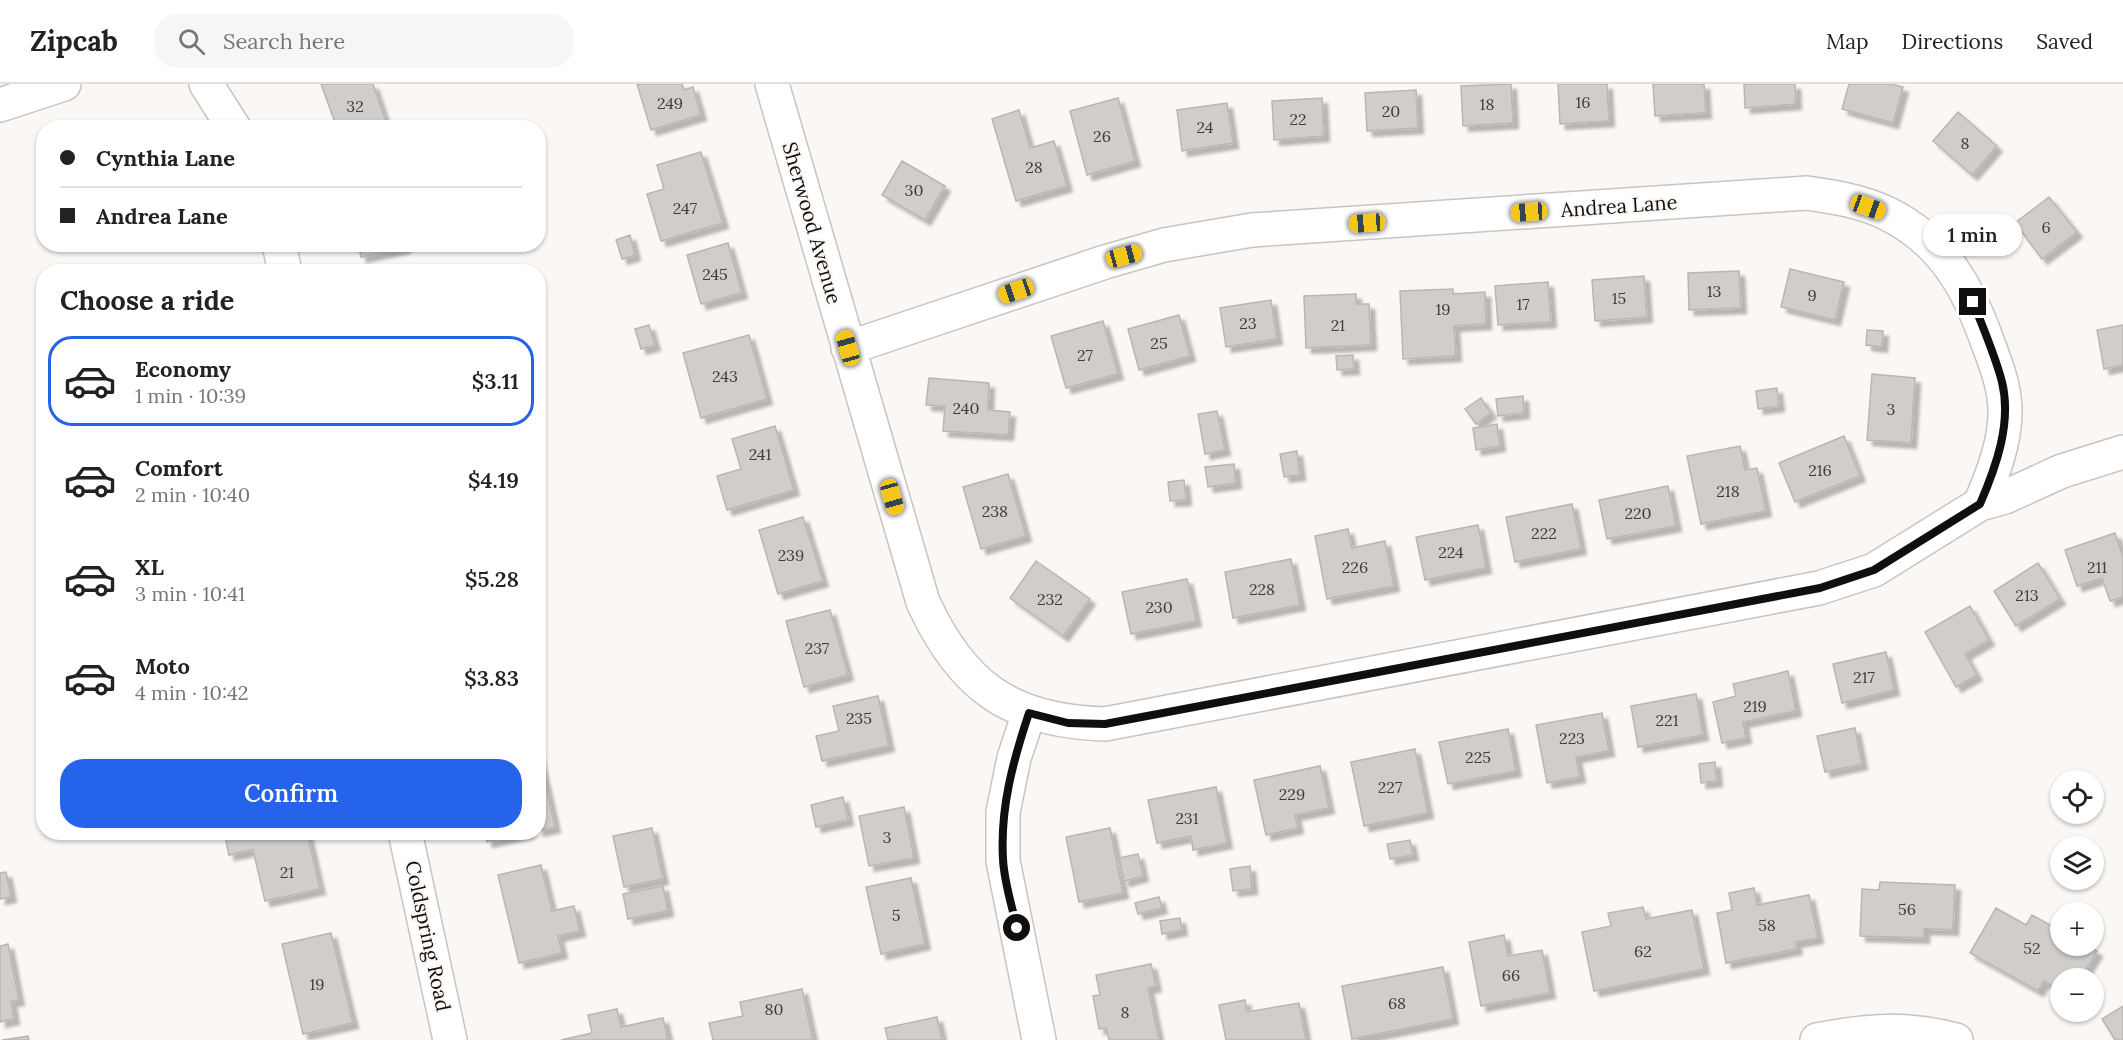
<!DOCTYPE html>
<html lang="en">
<head>
<meta charset="utf-8">
<style>
  body { margin:0; font-family:Lora,serif; background:#f6f6f6; color:#222; height:100vh; display:flex; flex-direction:column; font-size:22px; white-space:nowrap }
  * { box-sizing:border-box; margin:0 }
  p { font-size:20px; color:#767676 }
  .icon { flex:none; width:33px; height:33px; fill:none; stroke:currentColor; stroke-width:2; stroke-linecap:round; stroke-linejoin:round }
  .map { position:relative; flex:1; overflow:hidden }
  .sheet { position:absolute; left:36px; top:180px; width:510px; height:576px; display:flex; flex-direction:column; background:#fff; border-radius:24px; box-shadow:0 2px 4px #0004 }
  .sheet>* { flex:none }
  .guide { position:absolute; left:36px; top:36px; width:510px; height:132px; border-radius:24px; box-shadow:0 2px 4px #0004; display:grid; align-content:center; height:132px; padding:0 24px; background:#fff }
  .tools { position:absolute; left:2050px; top:686px; display:grid; gap:12px }
  .tools a { display:grid; place-items:center; width:54px; height:54px; border-radius:50%; background:#fff; box-shadow:0 2px 4px #0004; font-size:30px }
  .end { position:absolute; width:27px; height:27px; margin:-14px; border:8px solid #100f0e; background:#fff; box-shadow:0 0 0 3px #fff }
  .from { border-radius:50% }
  .bubble { position:absolute; height:42px; border-radius:21px; background:#fff; box-shadow:0 2px 4px #0004; font-size:20px; font-weight:600; line-height:42px; text-align:center }
  .car { position:absolute; width:18px; height:36px; margin:-18px -9px; border-radius:8px; box-shadow:0 0 4px 2px #0007; background:linear-gradient(#f5c518 24%,#345 0 40%,#f5c518 0 76%,#345 0 86%,#f5c518 0) }
  .guide b { display:flex; align-items:center; gap:21px; height:57px; font-size:22px }
  .guide b+b { border-top:2px solid #e0e0e0 }
  .guide i { width:15px; height:15px; background:#222 }
  ul { padding:0; list-style:none }
  li { display:flex; align-items:center; gap:18px; height:90px; margin:0 12px 9px; padding:0 12px; border:3px solid transparent; border-radius:24px }
  li div { flex:1 }
  li b { display:block; font-size:22px }
  li em { font-style:normal; font-weight:600 }
  li.current { border-color:#2563eb }
  li>.icon { width:54px; height:54px; stroke-width:1.5 }
  h2 { padding:0 24px; font-size:27px; line-height:72px }
  .button { display:flex; gap:12px; margin-top:auto; padding:12px 24px }
  .button a { flex:1; height:69px; border-radius:24px; background:#2563eb; color:#fff; font-size:24px; font-weight:600; line-height:69px; text-align:center }
  header { display:flex; align-items:center; gap:36px; box-sizing:border-box; height:84px; padding:0 30px; background:#fff; border-bottom:2px solid #e0e0e0 }
  header strong { font-size:28px }
  nav { display:flex; gap:33px; margin-inline-start:auto; font-size:21px }
  .search { width:420px; height:54px; background:#f6f6f6; display:flex; align-items:center; gap:15px; box-sizing:border-box; padding:0 21px; border-radius:24px; color:#767676; font-size:22px }
  .map>svg:first-child { display:block }
</style>
</head>
<body>
<header>
<strong>Zipcab</strong>
<div class="search"><svg class="icon" aria-label="search" viewBox="0 0 24 24"><circle cx="10" cy="10" r="6"/><path d="M15 15l6 6"/></svg>Search here</div>
<nav><a>Map</a><a>Directions</a><a>Saved</a></nav>
</header>
<div class="map">
<svg width="2123" height="956" viewBox="0 0 2123 956">
  <defs>
    <filter id="shadow"><feDropShadow dx="5.5" dy="5.5" stdDeviation="1.5" flood-color="#0004"/></filter>
  </defs>
  <rect width="100%" height="100%" fill="#faf7f4"/>
  <path fill="#d0cdca" stroke="#b9b6b4" stroke-width="1.5" filter="url(#shadow)" d="M321 0H373L388 44H337Z
    M637 0H682L684 6 693 3 701 31 651 46Z
    M1511 0 1513 39 1463 42 1461 2Z
    M1558 0H1607L1609 37 1560 40Z
    M1653 0H1704L1706 29 1655 32Z
    M1744 0H1795L1796 20 1745 24Z
    M1849 0H1891L1903 3 1893 39 1842 25Z
    M1416 6 1418 44 1367 47 1365 9Z
    M1118 14 1135 77 1087 91 1070 27Z
    M1322 14 1324 52 1274 56 1272 17Z
    M1227 19 1233 59 1182 67 1177 26Z
    M1019 26 1030 64 1054 57 1067 102 1016 117 992 35Z
    M1958 28 1997 62 1972 91 1933 57Z
    M701 68 723 139 661 157 647 110 664 105 657 81Z
    M902 77 945 102 925 136 882 111Z
    M2049 113 2077 148 2042 175 2015 139Z
    M630 151 635 171 622 175 616 156Z
    M728 159 742 209 701 220 687 171Z
    M358 160H404L405 164 361 173Z
    M187 183 188 188H167Z
    M1790 185 1844 198 1835 236 1781 223Z
    M1739 187 1741 224 1689 226 1688 189Z
    M1644 192 1647 233 1595 237 1592 196Z
    M1548 198 1551 238 1498 241 1495 202Z
    M1453 205V210L1485 208 1486 240 1454 242 1456 272 1403 275 1400 207Z
    M1356 210V220H1369L1371 261 1306 264 1304 212Z
    M1271 216 1277 255 1226 263 1220 224Z
    M1179 231 1190 272 1139 286 1128 245Z
    M1103 237 1118 290 1066 304 1051 252Z
    M649 241 655 261 641 265 635 245Z
    M2123 241V281L2104 285 2097 246Z
    M1867 246 1883 247 1882 263 1866 261Z
    M749 251 767 315 701 334 683 269Z
    M1353 271 1354 285 1337 286 1336 272Z
    M1872 290 1915 294 1911 359 1867 356Z
    M929 294 989 299 988 326 1010 328 1008 351 943 347 945 322 926 321Z
    M1777 304 1779 322 1758 325 1756 307Z
    M1523 312 1524 329 1498 332 1496 315Z
    M1481 314 1491 329 1476 340 1465 325Z
    M1217 327 1225 366 1205 370 1198 330Z
    M1497 340 1500 362 1476 366 1473 344Z
    M775 342 794 406 727 426 717 392 741 385 732 355Z
    M1844 352 1860 392 1795 418 1779 379Z
    M1740 362 1745 386 1757 384 1766 427 1701 440 1687 372Z
    M1297 367 1300 391 1284 393 1280 370Z
    M1234 380 1236 399 1208 403 1205 383Z
    M1008 390 1026 452 981 465 963 403Z
    M1184 396 1186 416 1170 417 1168 398Z
    M1668 402 1676 442 1607 455 1599 416Z
    M1572 420 1581 465 1515 478 1506 433Z
    M803 433 823 497 778 510 759 446Z
    M1478 441 1486 484 1425 496 1416 453Z
    M1348 445 1352 464 1385 457 1394 502 1327 515 1315 452Z
    M2115 449 2123 473V513L2110 517 2102 494 2077 502 2065 466Z
    M1291 475 1300 521 1233 534 1225 488Z
    M1036 477 1090 515 1063 552 1010 514Z
    M2038 479 2060 515 2016 542 1994 507Z
    M1187 495 1196 537 1131 550 1122 508Z
    M1970 522 1989 556 1965 570 1977 591 1956 603 1925 548Z
    M830 526 848 591 804 603 786 537Z
    M1886 568 1894 606 1842 619 1833 580Z
    M1788 587 1796 627 1743 638 1746 654 1722 659 1713 618 1736 612 1733 600Z
    M1696 610 1703 651 1638 663 1631 622Z
    M878 612 889 662 822 677 816 652 839 647 833 622Z
    M1602 629 1609 667 1576 673 1580 693 1547 699 1536 641Z
    M1855 644 1862 680 1825 688 1817 652Z
    M1508 645 1516 687 1448 700 1439 658Z
    M1415 665 1428 729 1364 742 1351 678Z
    M538 668 555 743 538 747Z
    M1715 678 1717 697 1701 699 1699 680Z
    M1320 682 1329 724 1295 731 1298 744 1266 751 1254 696Z
    M1216 703 1227 759 1193 766 1191 752 1157 759 1148 716Z
    M843 713 848 736 816 743 811 721Z
    M904 723 914 774 869 782 859 732Z
    M652 744 663 795 624 803 613 752Z
    M1110 744 1123 809 1079 818 1066 753Z
    M224 748H307L320 805 265 817 253 766 229 771Z
    M485 748H530L487 758Z
    M1410 756 1413 771 1390 775 1387 760Z
    M1138 770 1143 792 1124 797 1119 774Z
    M541 781 552 827 574 822 580 847 558 852 562 869 519 879 498 791Z
    M1250 782 1252 805 1233 807 1230 785Z
    M6 788 11 813 0 815V789Z
    M911 794 925 860 881 870 866 803Z
    M1880 798 1955 801 1953 846 1924 845V854L1860 852 1862 805 1879 806Z
    M663 802 668 827 628 835 623 810Z
    M1754 804 1757 821 1809 811 1818 854 1795 858 1797 865 1726 879 1717 829 1732 826 1729 809Z
    M1159 813 1162 824 1138 830 1135 819Z
    M1643 823 1646 835 1692 826 1704 885 1594 907 1582 848 1611 842 1608 829Z
    M1996 824 2026 841 2032 831 2061 847V861H2086L2097 867 2081 894H2061V907L2044 897 2038 907 1970 869Z
    M1180 834 1182 846 1162 850 1160 837Z
    M331 849 353 939 303 950 282 860Z
    M1504 851 1508 872 1542 866 1550 909 1481 922 1469 858Z
    M8 860 19 916 11 917 14 935 0 938V862Z
    M1151 880 1156 902 1148 904 1159 956H1109L1106 944 1099 945 1093 912 1100 911 1096 891Z
    M1443 883 1453 935 1352 955 1342 902Z
    M802 905 813 956H713L709 939 743 932 740 918Z
    M1245 916 1247 928 1299 919 1306 956H1226L1219 921Z
    M2123 922V956H2115L2102 935Z
    M617 925 621 943 663 934 668 956H561L592 949 588 931Z
    M937 933 942 956H888L885 944Z
    M28 952 29 956H2Z"/>
  <g fill="none" stroke-linecap="round" stroke-linejoin="round">
    <g stroke="#c7c4c2" stroke-width="36">
      <path id="street" d="M206 0 234 44
        M772 0 923 518C962 603 1010 637 1105 640L1819 504 1874 486 1980 420 2005 413 2062 387 2123 368
        M0 21 64 0
        M279 160 285 188
        M848 264 1105 178 1164 161 1252 146 1807 109C1834 113 1861 117 1886 129 1944 157 1969 205 1989 262 1997 283 2004 302 2005 324 2006 357 1993 390 1980 420
        M1029 629 1014 674 1003 728V777L1039 956
        M405 748 450 956
        M1817 956C1868 946 1905 943 1956 956"/>
    </g>
    <use href="#street" stroke="#fff" stroke-width="33"/>
  </g>
  <g fill="none" stroke-linecap="round" stroke-linejoin="round">
    <path stroke="#100f0e" stroke-width="8" d="M1017 844C1012 822 1004 798 1003 775 1000 724 1013 677 1029 629L1068 639 1105 640 1820 504 1874 486 1980 420C1996 383 2012 339 2002 298 1995 271 1983 244 1973 218"/>
  </g>
  <g text-anchor="middle" stroke-width="4.5" stroke-linejoin="round" paint-order="stroke">
    <g font-size="16" fill="#403e3d">
      <text x="1583" y="24">16</text>
      <text x="670" y="25">249</text>
      <text x="1487" y="26">18</text>
      <text x="355" y="28">32</text>
      <text x="1391" y="33">20</text>
      <text x="1298" y="41">22</text>
      <text x="1205" y="49">24</text>
      <text x="1102" y="58">26</text>
      <text x="1965" y="65">8</text>
      <text x="1034" y="89">28</text>
      <text x="914" y="112">30</text>
      <text x="685" y="130">247</text>
      <text x="2046" y="149">6</text>
      <text x="715" y="196">245</text>
      <text x="1714" y="213">13</text>
      <text x="1812" y="217">9</text>
      <text x="1619" y="220">15</text>
      <text x="1523" y="226">17</text>
      <text x="1443" y="231">19</text>
      <text x="1248" y="245">23</text>
      <text x="1338" y="247">21</text>
      <text x="1159" y="265">25</text>
      <text x="1085" y="277">27</text>
      <text x="725" y="298">243</text>
      <text x="966" y="330">240</text>
      <text x="1891" y="331">3</text>
      <text x="760" y="376">241</text>
      <text x="1820" y="392">216</text>
      <text x="1728" y="413">218</text>
      <text x="995" y="433">238</text>
      <text x="1638" y="435">220</text>
      <text x="1544" y="455">222</text>
      <text x="1451" y="474">224</text>
      <text x="791" y="477">239</text>
      <text x="1355" y="489">226</text>
      <text x="2097" y="489">211</text>
      <text x="1262" y="511">228</text>
      <text x="2027" y="517">213</text>
      <text x="1050" y="521">232</text>
      <text x="1159" y="529">230</text>
      <text x="817" y="570">237</text>
      <text x="1864" y="599">217</text>
      <text x="1755" y="628">219</text>
      <text x="859" y="640">235</text>
      <text x="1667" y="642">221</text>
      <text x="1572" y="660">223</text>
      <text x="1478" y="679">225</text>
      <text x="1390" y="709">227</text>
      <text x="1292" y="716">229</text>
      <text x="1187" y="740">231</text>
      <text x="887" y="759">3</text>
      <text x="287" y="794">21</text>
      <text x="1907" y="831">56</text>
      <text x="896" y="837">5</text>
      <text x="1767" y="847">58</text>
      <text x="2032" y="870">52</text>
      <text x="1643" y="873">62</text>
      <text x="1511" y="897">66</text>
      <text x="317" y="906">19</text>
      <text x="1397" y="925">68</text>
      <text x="774" y="931">80</text>
      <text x="1125" y="934">8</text>
    </g>
    <g font-size="20" fill="#100f0e" stroke="#faf7f4">
      <text transform="translate(1619 122) rotate(-4)" y="7">Andrea Lane</text>
      <text transform="translate(812 139) rotate(74)" y="7">Sherwood Avenue</text>
      <text transform="translate(428 852) rotate(78)" y="7">Coldspring Road</text>
    </g>
  </g>
</svg>
<div class="tools">
<a><svg class="icon" aria-label="locate" viewBox="0 0 24 24"><circle cx="12" cy="12" r="6"/><path d="M12 2v4M12 18v4M2 12h4M18 12h4"/></svg></a>
<a><svg class="icon" aria-label="layers" viewBox="0 0 24 24"><path d="M12 4l9 5-9 5-9-5zM3 14l9 5 9-5"/></svg></a>
<a>+</a>
<a>−</a>
</div>
<i class="end from" style="left:1017px;top:844px"></i>
<i class="end" style="left:1973px;top:218px"></i>
<div class="bubble" style="left:1923px;top:130px;width:99px">1 min</div>
<i class="car" style="left:1868px;top:123px;rotate:110deg"></i>
<i class="car" style="left:1529px;top:128px;rotate:266deg"></i>
<i class="car" style="left:1367px;top:139px;rotate:266deg"></i>
<i class="car" style="left:1124px;top:172px;rotate:75deg"></i>
<i class="car" style="left:1016px;top:207px;rotate:251deg"></i>
<i class="car" style="left:848px;top:264px;rotate:344deg"></i>
<i class="car" style="left:892px;top:413px;rotate:164deg"></i>
<div class="guide">
<b><i class="from"></i>Cynthia Lane</b>
<b><i></i>Andrea Lane</b>
</div>
<section class="sheet">
<h2>Choose a ride</h2>
<ul>
<li class="current"><svg class="icon" aria-label="car" viewBox="0 0 24 24"><path d="M5 17H2v-5l4-1 3-4h7l3 4 3 1v5h-3M9 17h6M6 11h13"/><circle cx="7" cy="17" r="2"/><circle cx="17" cy="17" r="2"/></svg><div><b>Economy</b><p>1 min · 10:39</p></div><em>$3.11</em></li>
<li><svg class="icon" aria-label="car" viewBox="0 0 24 24"><path d="M5 17H2v-5l4-1 3-4h7l3 4 3 1v5h-3M9 17h6M6 11h13"/><circle cx="7" cy="17" r="2"/><circle cx="17" cy="17" r="2"/></svg><div><b>Comfort</b><p>2 min · 10:40</p></div><em>$4.19</em></li>
<li><svg class="icon" aria-label="car" viewBox="0 0 24 24"><path d="M5 17H2v-5l4-1 3-4h7l3 4 3 1v5h-3M9 17h6M6 11h13"/><circle cx="7" cy="17" r="2"/><circle cx="17" cy="17" r="2"/></svg><div><b>XL</b><p>3 min · 10:41</p></div><em>$5.28</em></li>
<li><svg class="icon" aria-label="car" viewBox="0 0 24 24"><path d="M5 17H2v-5l4-1 3-4h7l3 4 3 1v5h-3M9 17h6M6 11h13"/><circle cx="7" cy="17" r="2"/><circle cx="17" cy="17" r="2"/></svg><div><b>Moto</b><p>4 min · 10:42</p></div><em>$3.83</em></li>
</ul>
<div class="button"><a>Confirm</a></div>
</section>
</div>
</body>
</html>
